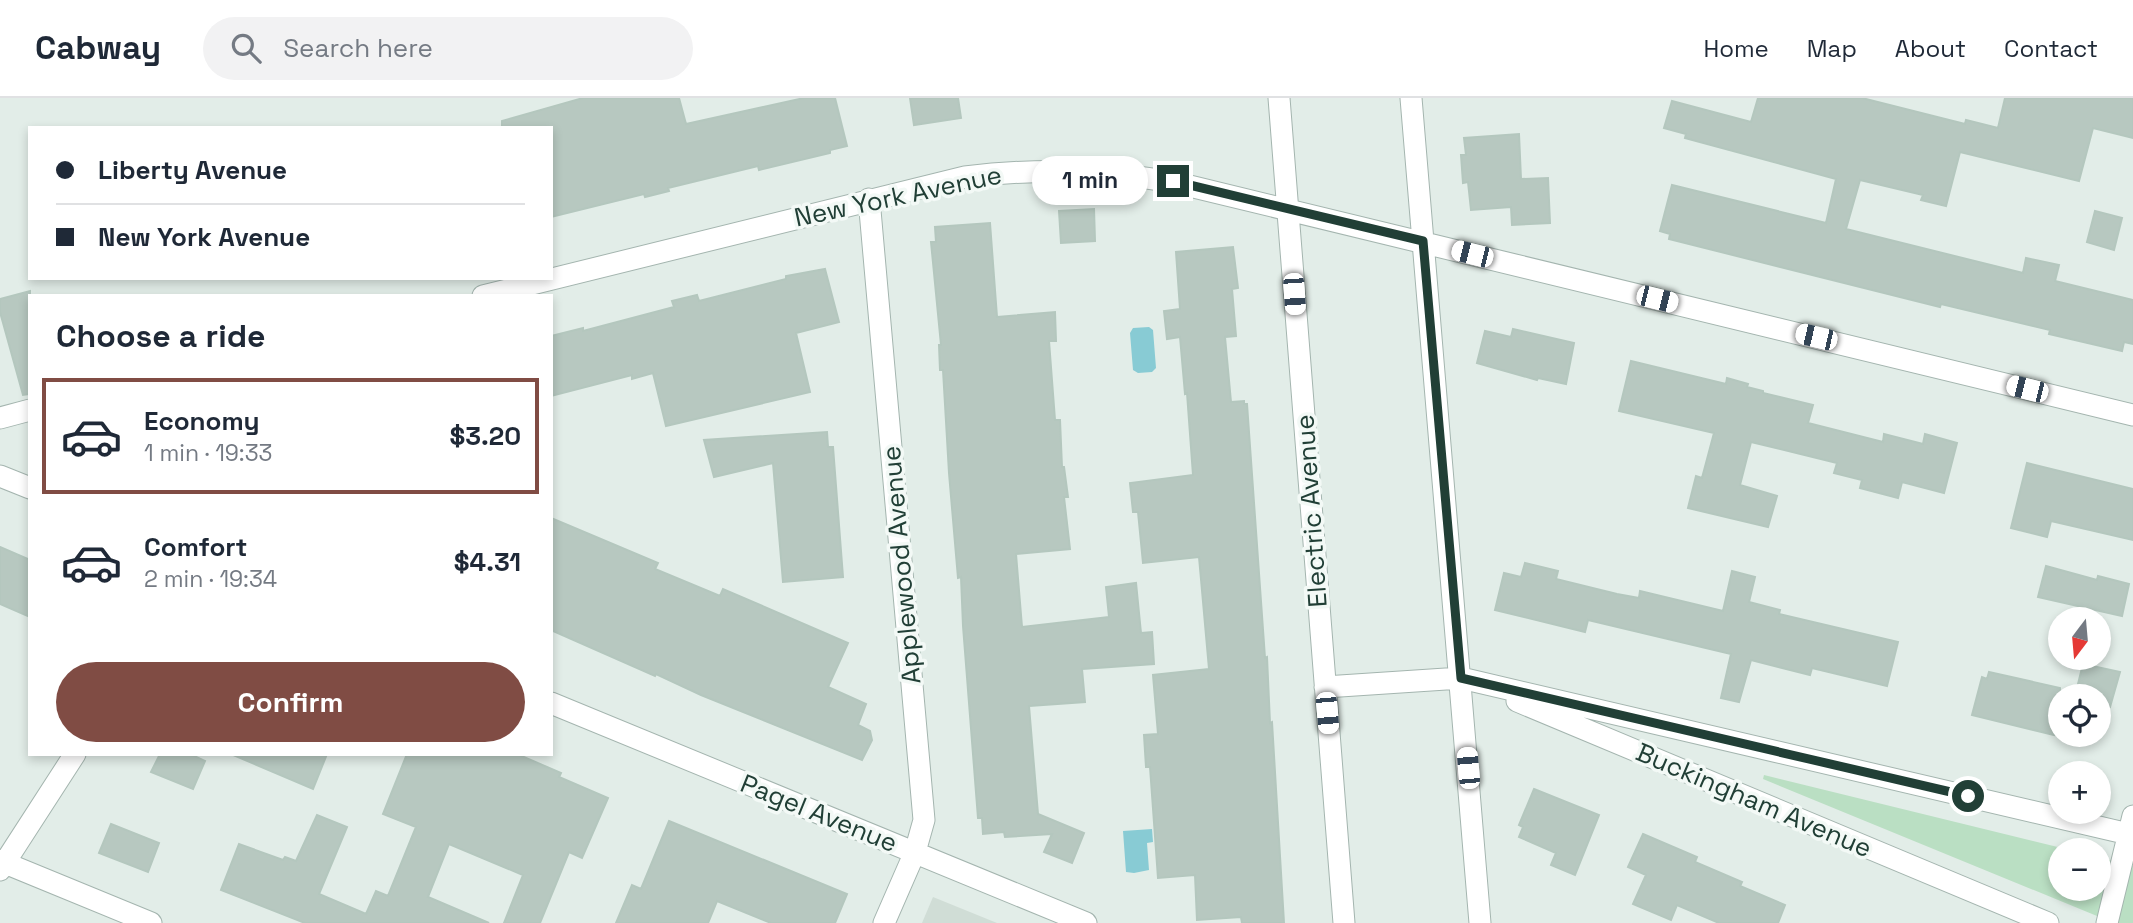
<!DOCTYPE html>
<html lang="en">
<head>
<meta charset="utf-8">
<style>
  body { margin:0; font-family:"Space Grotesk",sans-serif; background:#f2f2f3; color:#1f2937; height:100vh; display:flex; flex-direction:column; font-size:26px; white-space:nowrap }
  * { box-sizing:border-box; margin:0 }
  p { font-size:23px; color:#747a83 }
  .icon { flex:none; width:38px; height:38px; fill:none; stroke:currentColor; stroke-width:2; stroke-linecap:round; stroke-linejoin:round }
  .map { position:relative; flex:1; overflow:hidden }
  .sheet { position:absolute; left:28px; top:196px; width:525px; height:462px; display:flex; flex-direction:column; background:#fff; border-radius:0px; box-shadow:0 4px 10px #0003 }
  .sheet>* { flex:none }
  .hud { position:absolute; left:28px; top:28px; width:525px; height:154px; border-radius:0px; box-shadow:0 4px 10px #0003; display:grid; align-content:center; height:154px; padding:0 28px; background:#fff }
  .needle { width:46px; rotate:196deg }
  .fabs { position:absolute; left:2048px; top:509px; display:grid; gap:14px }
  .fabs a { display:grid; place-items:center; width:63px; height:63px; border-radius:50%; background:#fff; box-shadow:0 4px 10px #0003; font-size:35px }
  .end { position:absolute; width:32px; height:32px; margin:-16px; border:9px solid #213f36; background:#fff; box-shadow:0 0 0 4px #fff }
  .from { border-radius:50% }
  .bubble { position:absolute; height:49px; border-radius:24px; background:#fff; box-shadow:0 4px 10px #0003; font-size:23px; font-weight:600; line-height:49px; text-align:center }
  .car { position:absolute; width:21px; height:42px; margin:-21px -10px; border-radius:9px; box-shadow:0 0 5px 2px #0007; background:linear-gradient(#fff 24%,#345 0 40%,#fff 0 76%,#345 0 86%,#fff 0) }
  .hud b { display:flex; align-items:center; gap:24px; height:66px; font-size:26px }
  .hud b+b { border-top:2px solid #e0e1e3 }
  .hud i { width:18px; height:18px; background:#1f2937 }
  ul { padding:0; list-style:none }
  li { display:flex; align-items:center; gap:21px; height:116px; margin:0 14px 10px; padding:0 14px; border:4px solid transparent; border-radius:0px }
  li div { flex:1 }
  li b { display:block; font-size:26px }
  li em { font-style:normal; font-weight:600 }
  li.selected { border-color:#804c44 }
  li>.icon { width:63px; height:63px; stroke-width:1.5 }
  h2 { padding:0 28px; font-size:32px; line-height:84px }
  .action { display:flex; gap:14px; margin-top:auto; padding:14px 28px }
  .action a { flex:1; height:80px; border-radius:42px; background:#804c44; color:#fff; font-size:28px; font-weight:600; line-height:80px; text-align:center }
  header { display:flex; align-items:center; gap:42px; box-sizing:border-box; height:98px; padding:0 35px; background:#fff; border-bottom:2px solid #e0e1e3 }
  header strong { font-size:33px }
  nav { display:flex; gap:38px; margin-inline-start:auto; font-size:24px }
  .search { width:490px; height:63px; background:#f2f2f3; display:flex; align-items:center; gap:18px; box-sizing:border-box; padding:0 24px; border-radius:38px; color:#747a83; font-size:26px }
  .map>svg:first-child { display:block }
</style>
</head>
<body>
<header>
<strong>Cabway</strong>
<div class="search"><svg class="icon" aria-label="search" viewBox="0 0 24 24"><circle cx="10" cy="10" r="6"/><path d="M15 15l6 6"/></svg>Search here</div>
<nav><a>Home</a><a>Map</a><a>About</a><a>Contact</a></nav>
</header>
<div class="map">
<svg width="2133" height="825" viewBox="0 0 2133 825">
  <rect width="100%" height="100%" fill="#e2ede8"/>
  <path fill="#d0ddd6" d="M933 799 997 825H922Z"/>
  <path fill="#badfc3" d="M1764 677 2070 752H2060V791H2098V759L2133 768V825H2114L1763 681Z"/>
  <path fill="#88cbd4" d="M1149 229 1153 232 1156 270 1152 274 1138 275 1133 272 1130 235 1133 230Z
    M1152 731 1153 744 1147 745 1149 772 1134 775 1126 774 1123 733Z"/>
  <path fill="#b7c8c0" stroke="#b4c7be" stroke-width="2" d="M583 0H679L686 26 804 0H835L847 48 830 52V55L759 72 758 68 668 90 669 93 645 99 644 96 551 119V30H502V23Z
    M910 0H958L961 20 914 27Z
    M1758 0H1862L1965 26 1966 22 1998 30 2005 0H2133V40L2093 30 2079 83 1960 54 1946 108 1921 102 1923 97 1860 82 1846 131 2023 175 2026 160 2059 167 2055 183 2133 202V246L2124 244 2122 253 2049 236 2050 232 1941 206 1940 209 1892 197 1669 141 1670 136 1660 133 1672 87 1826 125 1836 81 1685 40 1686 36 1664 30 1672 3 1751 24Z
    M1519 36 1521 81 1548 80 1550 125 1512 127 1511 109 1471 112 1468 84 1463 85 1461 57H1466L1464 40Z
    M1094 111 1095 143 1061 145 1059 113Z
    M2095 113 2122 120 2114 152 2087 144Z
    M990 125 997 219 1055 214 1056 243H1049L1055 322H1060L1062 369H1064L1068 399H1064L1070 451 1016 456 1022 529 1109 519 1106 489 1136 485 1141 535 1152 534 1154 566 1082 571 1085 604 1029 608 1038 716 1084 735 1072 765 1044 754 1052 736 1005 739 1004 734 983 736 982 720H978L963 528 961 479 958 480 949 375 943 272H940L939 247H941L931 144H936L935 129Z
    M1233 149 1238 190 1232 191 1236 238 1225 239 1231 304 1244 303V306H1247L1265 560 1267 559 1270 625 1272 624 1284 825H1242L1241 819 1197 822 1195 777 1158 780 1150 669H1146L1144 637 1158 636 1153 577 1209 571 1199 459 1143 465 1138 414H1133L1130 385 1193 377 1187 295 1185 296 1180 239 1167 241 1164 213 1180 211 1176 154Z
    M825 171 839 224 796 235 810 294 666 328 653 275 632 281V277L551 298V238L583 230V233L674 209 672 203 697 197 699 203 786 181V178Z
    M30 193V296L23 297 0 214V201Z
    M1513 231 1574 245 1566 286 1538 280 1537 282 1477 265 1485 233 1511 239Z
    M1631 263 1726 286 1727 280 1748 286 1747 289 1763 293V295L1813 307 1808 325 1883 344 1884 336 1923 346 1925 336 1957 345 1944 395 1902 384 1898 400 1860 390 1862 382 1834 375 1837 365 1751 344 1740 387 1777 398 1768 429 1688 410 1696 378 1702 380 1714 335 1619 313Z
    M827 334 828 349H833L843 479 783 484 773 365 714 379 704 342Z
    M2027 365 2133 391V442L2051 423 2047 439 2011 430Z
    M551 420 658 465 655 471 720 498 723 491 848 545 828 589 866 606 858 627 870 633 872 642 862 662 701 597 656 576 655 578 551 532Z
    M0 449 30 462V519L0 506Z
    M1525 465 1558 473 1556 481 1617 496 1639 500 1640 493 1723 513 1732 473 1755 479 1749 504 1780 512 1779 516 1898 544 1887 588 1812 570 1810 577 1751 562 1739 604 1721 600 1731 556 1588 522 1585 534 1495 512 1504 475 1521 479Z
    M2046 468 2097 482 2098 478 2129 486 2122 518 2038 499Z
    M2083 566 2120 574 2110 609 2098 606V598H2075Z
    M1989 574 2060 590V614L2054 637 1972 617 1982 579 1987 581Z
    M160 656H190L205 663 193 691 151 674Z
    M231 656H327L313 691Z
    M407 656H517L561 675 559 679 608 700 582 760 569 754 540 825H504L523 777 449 746 428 799 489 825H305L221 792 239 746 283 762 285 759 296 763 317 717 347 729 319 796 366 816 376 793 388 798 416 729 383 716Z
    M1534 691 1599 717 1575 777 1551 767 1556 755 1519 739 1523 729 1519 727Z
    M669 723 847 796 835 825H771L717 803 708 825H616L632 787 641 791Z
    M111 726 159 745 148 774 99 755Z
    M1643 736 1697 759 1695 764 1742 784 1740 788 1785 807 1778 825H1719L1677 807 1671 822 1633 806 1646 777 1628 769Z"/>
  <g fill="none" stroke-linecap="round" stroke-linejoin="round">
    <g stroke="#a4b5af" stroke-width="23">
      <path id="minor" d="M1279 0 1344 825
        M1411 0 1480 825
        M869 101 924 722 915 754 884 825
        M483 198 965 79C1039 70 1099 72 1173 84L2133 317
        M0 320 30 312
        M0 378 30 390
        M1325 589 1461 580 2133 737
        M1517 603 2048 825
        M551 605 1086 825
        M0 763 151 825
        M0 772 75 656
        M2107 825 2133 718"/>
    </g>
    <use href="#minor" stroke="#fff" stroke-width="21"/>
  </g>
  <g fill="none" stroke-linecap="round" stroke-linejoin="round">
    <path stroke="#213f36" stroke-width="9" d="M1173 83 1423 143 1461 580 1968 698"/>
  </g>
  <g text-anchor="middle" stroke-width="7" stroke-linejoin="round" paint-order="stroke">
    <g font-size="26" fill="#213f36" stroke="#f3f9f6">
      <text transform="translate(898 98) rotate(-12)" y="9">New York Avenue</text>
      <text transform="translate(1311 413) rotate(-94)" y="9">Electric Avenue</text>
      <text transform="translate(901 467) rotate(-95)" y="9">Applewood Avenue</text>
      <text transform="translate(1754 702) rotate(23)" y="9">Buckingham Avenue</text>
      <text transform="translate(819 715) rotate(22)" y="9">Pagel Avenue</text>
    </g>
  </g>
</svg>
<div class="fabs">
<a><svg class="needle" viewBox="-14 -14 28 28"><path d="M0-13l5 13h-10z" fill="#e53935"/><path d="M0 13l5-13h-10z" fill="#747a83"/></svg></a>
<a><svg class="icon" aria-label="locate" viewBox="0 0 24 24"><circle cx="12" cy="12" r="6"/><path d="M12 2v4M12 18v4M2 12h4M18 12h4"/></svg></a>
<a>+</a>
<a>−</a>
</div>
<i class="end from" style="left:1968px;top:698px"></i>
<i class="end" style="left:1173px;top:83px"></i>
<div class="bubble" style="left:1032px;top:58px;width:116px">1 min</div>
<i class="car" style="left:1472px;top:156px;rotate:284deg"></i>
<i class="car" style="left:1294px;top:196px;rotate:176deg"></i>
<i class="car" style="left:1657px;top:201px;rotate:104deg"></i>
<i class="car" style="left:1816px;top:239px;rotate:283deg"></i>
<i class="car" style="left:2027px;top:291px;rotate:284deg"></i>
<i class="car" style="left:1327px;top:615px;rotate:175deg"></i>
<i class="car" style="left:1468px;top:670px;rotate:355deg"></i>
<div class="hud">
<b><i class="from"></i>Liberty Avenue</b>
<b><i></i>New York Avenue</b>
</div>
<section class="sheet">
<h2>Choose a ride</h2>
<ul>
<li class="selected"><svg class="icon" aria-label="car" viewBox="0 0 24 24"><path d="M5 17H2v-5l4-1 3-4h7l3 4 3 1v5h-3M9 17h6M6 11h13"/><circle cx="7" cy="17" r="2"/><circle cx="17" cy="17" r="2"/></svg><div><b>Economy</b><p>1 min · 19:33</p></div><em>$3.20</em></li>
<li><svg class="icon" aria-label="car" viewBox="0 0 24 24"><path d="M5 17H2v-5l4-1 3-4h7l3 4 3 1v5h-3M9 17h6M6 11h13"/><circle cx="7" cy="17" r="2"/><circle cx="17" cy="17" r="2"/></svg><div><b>Comfort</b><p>2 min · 19:34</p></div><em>$4.31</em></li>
</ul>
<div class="action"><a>Confirm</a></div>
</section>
</div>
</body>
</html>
